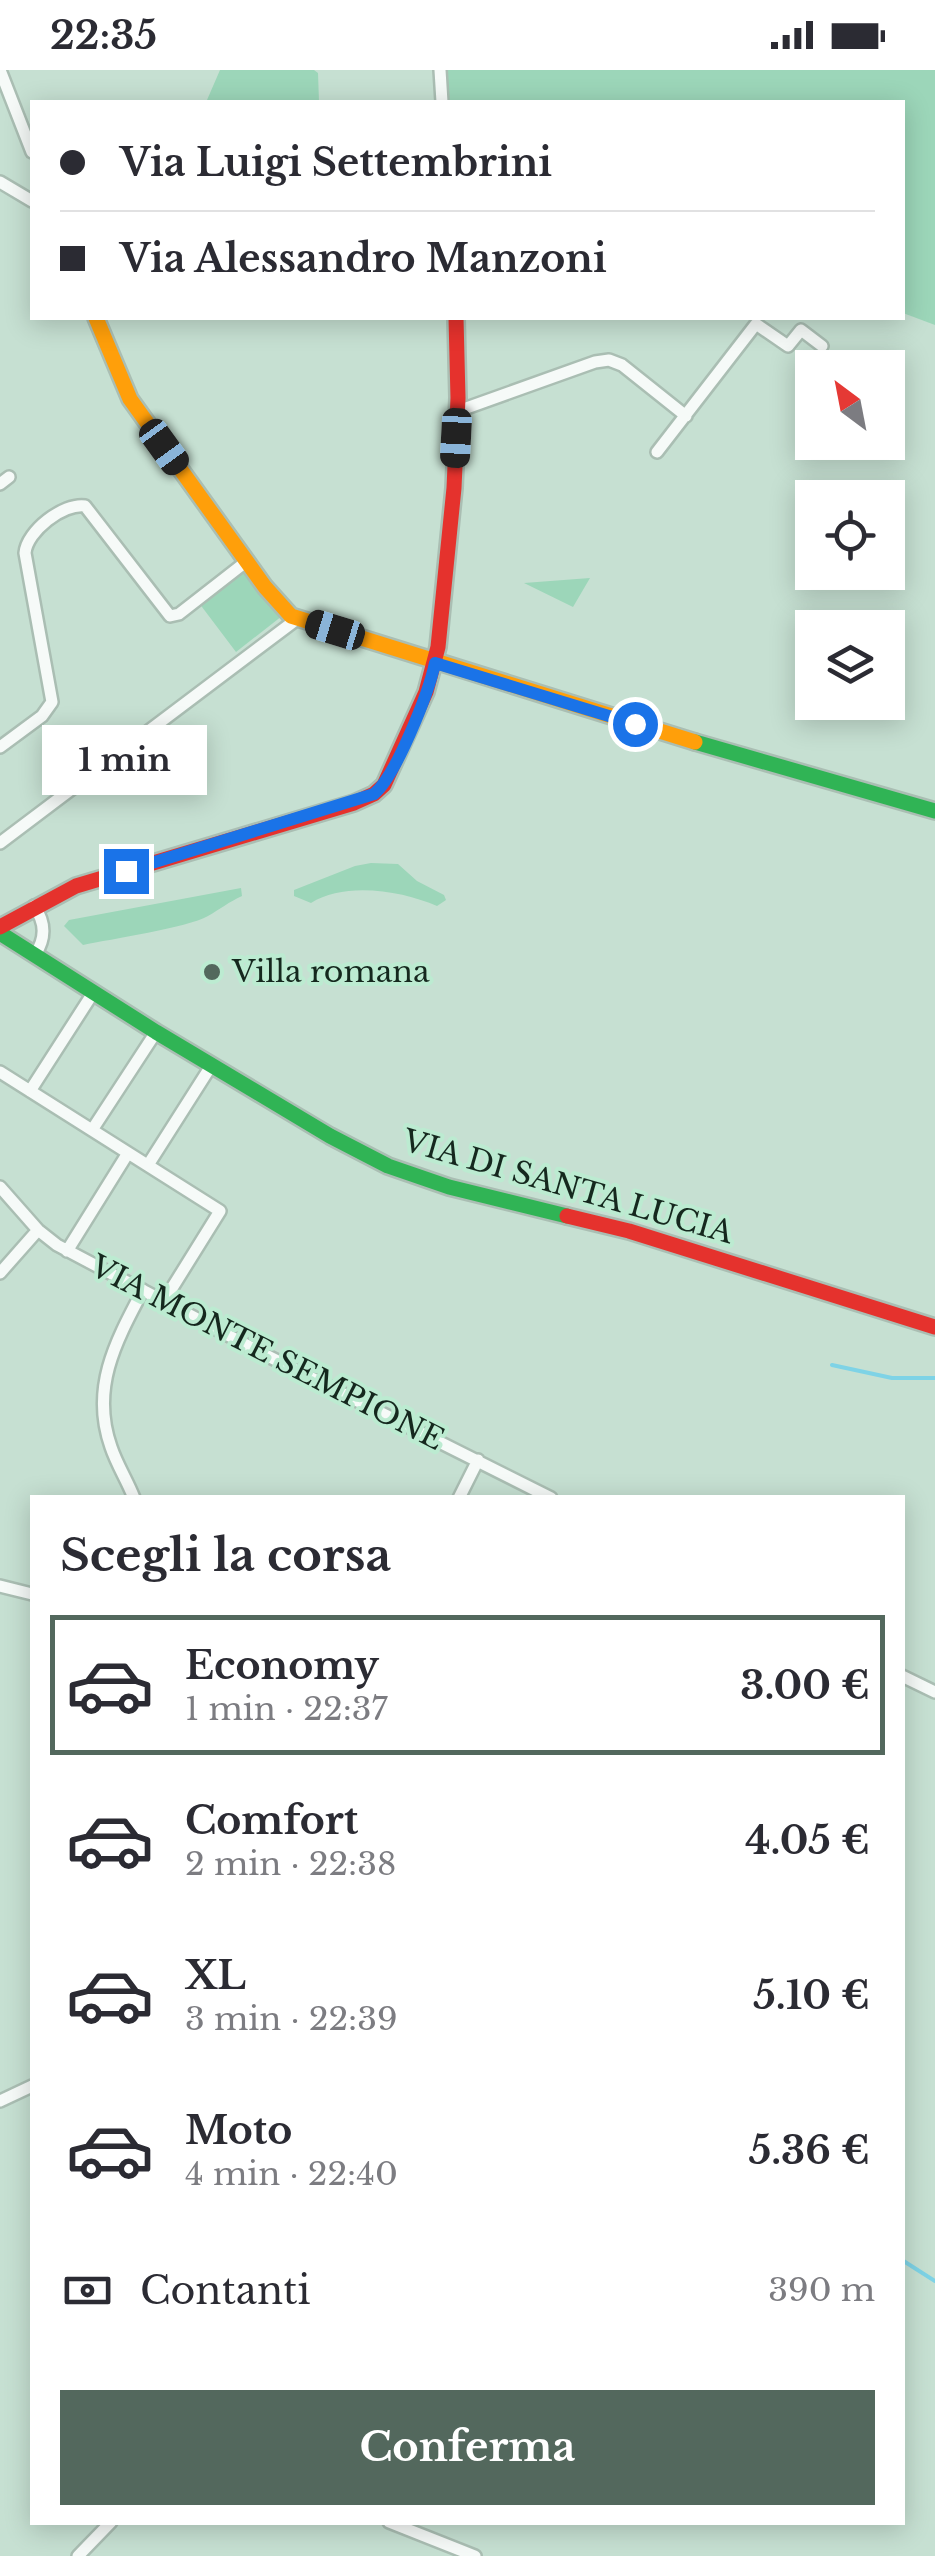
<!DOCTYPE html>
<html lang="it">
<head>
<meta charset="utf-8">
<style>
  body { margin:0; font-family:"Libre Baskerville",serif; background:#f7f7f7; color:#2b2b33; height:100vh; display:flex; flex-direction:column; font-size:38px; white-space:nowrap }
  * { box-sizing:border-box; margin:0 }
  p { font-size:32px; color:#7c7c81 }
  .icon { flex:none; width:55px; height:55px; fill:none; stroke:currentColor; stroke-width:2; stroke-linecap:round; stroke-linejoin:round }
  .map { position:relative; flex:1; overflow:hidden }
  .details { position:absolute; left:30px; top:1425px; width:875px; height:1030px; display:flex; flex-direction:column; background:#fff; border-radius:0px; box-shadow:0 5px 25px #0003 }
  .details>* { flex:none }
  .guide { position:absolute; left:30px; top:30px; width:875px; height:220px; border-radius:0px; box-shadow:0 5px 25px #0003; display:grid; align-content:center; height:220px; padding:0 30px; background:#fff }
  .needle { width:65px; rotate:328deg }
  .fabs { position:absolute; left:795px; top:280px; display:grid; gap:20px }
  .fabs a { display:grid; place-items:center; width:110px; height:110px; border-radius:0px; background:#fff; box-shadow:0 5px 25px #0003; font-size:50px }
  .end { position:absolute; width:45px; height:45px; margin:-22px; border:12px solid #1a73e8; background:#fff; box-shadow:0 0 0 5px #fff }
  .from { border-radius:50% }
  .bubble { position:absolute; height:70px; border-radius:0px; background:#fff; box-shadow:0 5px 25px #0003; font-size:32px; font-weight:700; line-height:70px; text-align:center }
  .car { position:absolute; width:30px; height:60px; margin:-30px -15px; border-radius:12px; box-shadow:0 0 8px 2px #0007; background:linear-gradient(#222 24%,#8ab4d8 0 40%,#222 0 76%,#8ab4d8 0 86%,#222 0) }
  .guide b { display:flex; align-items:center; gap:35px; height:95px; font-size:38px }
  .guide b+b { border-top:2px solid #e1e1e2 }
  .guide i { width:25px; height:25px; background:#2b2b33 }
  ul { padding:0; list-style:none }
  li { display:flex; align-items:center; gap:30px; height:140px; margin:0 20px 15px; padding:0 10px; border:5px solid transparent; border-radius:0px }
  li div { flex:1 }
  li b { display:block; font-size:38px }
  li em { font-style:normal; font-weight:700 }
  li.on { border-color:#53685d }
  li>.icon { width:90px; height:90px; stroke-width:1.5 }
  h2 { padding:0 30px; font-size:45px; line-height:120px }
  .pay { display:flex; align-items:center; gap:25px; height:110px; padding:0 30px; font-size:38px }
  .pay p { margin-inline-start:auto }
  .cta { display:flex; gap:20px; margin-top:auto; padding:20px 30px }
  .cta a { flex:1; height:115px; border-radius:0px; background:#53685d; color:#fff; font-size:40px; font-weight:700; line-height:115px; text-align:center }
  .status { display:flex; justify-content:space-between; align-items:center; height:70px; padding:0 50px; background:#fff; direction:ltr }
  .status svg { height:28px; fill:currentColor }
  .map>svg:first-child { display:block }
</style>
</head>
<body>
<div class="status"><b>22:35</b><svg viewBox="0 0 49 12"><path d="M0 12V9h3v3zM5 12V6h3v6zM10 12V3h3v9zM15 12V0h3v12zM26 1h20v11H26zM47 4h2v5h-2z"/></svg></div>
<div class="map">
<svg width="935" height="2486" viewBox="0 0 935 2486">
  <rect width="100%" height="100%" fill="#c6e0d2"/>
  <path fill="#9cd6b9" d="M220 0H314L318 3 319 32H209L207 30Z
    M435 0H935V255L903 243 902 32H442Z
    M245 498 282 546 236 582 199 533Z
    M590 508 573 537 524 513Z
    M371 793 398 794 417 811 444 825 446 830 437 836C403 821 345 811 311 833L294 826V820L355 796Z
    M241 818 242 826C229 832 220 839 208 846 187 858 111 869 83 875L64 856 69 850Z"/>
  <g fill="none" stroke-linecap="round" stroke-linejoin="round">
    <path stroke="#7ed3e6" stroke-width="4" d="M832 1295 892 1308H935
      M902 2190 935 2211"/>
    <g stroke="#aabeb3" stroke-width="16">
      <path id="street" d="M0 0 32 82
        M440 0 442 32
        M0 112 32 131
        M458 341 595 292 609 290 622 295 686 346
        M657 382 756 254 788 276 801 260 822 276
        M0 414 9 407
        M0 677 42 646 52 632 25 483C27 461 63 433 85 436L170 546 179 544 247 491
        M0 773 297 549
        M34 836C46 853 46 868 35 885
        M0 1002 220 1141 164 1231
        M30 1021 93 923
        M92 1060 156 962
        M148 1095 211 996
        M0 1117 38 1160 57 1175 254 1279 551 1428
        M67 1181 128 1083
        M0 1203 38 1160
        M134 1428C127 1410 117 1395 111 1377 90 1318 116 1271 143 1220
        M459 1428 478 1390
        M0 1516 32 1524
        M902 1606 935 1622
        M0 2031 32 2016
        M389 2452 475 2486
        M78 2486 111 2452"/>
    </g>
    <g stroke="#aabeb3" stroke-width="20">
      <path id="fast" d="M695 672 935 741
        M0 863 156 962 330 1066 388 1096 449 1117 567 1146"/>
    </g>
    <g stroke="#aabeb3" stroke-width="20">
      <path id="slow" d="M96 248 130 329 265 517 291 546 695 672"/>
    </g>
    <g stroke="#aabeb3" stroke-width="20">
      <path id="jam" d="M0 857 76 816 354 733 374 724 384 715 426 622 438 577 454 418 458 328 456 248
        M567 1146 629 1161 935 1257"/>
    </g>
    <use href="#street" stroke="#f6faf8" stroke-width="11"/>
    <use href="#fast" stroke="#30b455" stroke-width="15"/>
    <use href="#slow" stroke="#ff9f0a" stroke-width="15"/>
    <use href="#jam" stroke="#e5322d" stroke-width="15"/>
  </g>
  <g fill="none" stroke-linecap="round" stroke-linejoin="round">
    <path stroke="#1a73e8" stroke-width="12" d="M126 801 374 724C396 706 429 622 435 593L635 654"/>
  </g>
  <circle fill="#53685d" stroke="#bcebd1" stroke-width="4" cx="212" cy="902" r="10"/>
  <g text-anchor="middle" stroke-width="8" stroke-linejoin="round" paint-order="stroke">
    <g font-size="30" fill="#15281e" stroke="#bcebd1" text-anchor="start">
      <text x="232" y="912">Villa romana</text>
    </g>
    <g font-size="30" fill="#15281e" stroke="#bcebd1">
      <text transform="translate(568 1117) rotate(16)" y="10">VIA DI SANTA LUCIA</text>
      <text transform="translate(267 1283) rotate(27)" y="10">VIA MONTE SEMPIONE</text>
    </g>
  </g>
</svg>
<div class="fabs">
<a><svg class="needle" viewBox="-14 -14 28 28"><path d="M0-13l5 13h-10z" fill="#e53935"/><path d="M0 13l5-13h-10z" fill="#7c7c81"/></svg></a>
<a><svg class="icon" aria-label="locate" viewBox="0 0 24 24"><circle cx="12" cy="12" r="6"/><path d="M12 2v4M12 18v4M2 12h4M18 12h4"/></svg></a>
<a><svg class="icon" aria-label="layers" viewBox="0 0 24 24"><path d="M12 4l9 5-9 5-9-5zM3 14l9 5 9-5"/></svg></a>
</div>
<i class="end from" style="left:635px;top:654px"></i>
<i class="end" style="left:126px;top:801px"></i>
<div class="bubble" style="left:42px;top:655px;width:165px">1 min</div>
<i class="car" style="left:456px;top:368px;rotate:183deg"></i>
<i class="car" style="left:164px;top:377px;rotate:144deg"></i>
<i class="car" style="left:335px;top:560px;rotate:287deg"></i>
<div class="guide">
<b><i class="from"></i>Via Luigi Settembrini</b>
<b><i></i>Via Alessandro Manzoni</b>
</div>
<section class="details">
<h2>Scegli la corsa</h2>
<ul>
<li class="on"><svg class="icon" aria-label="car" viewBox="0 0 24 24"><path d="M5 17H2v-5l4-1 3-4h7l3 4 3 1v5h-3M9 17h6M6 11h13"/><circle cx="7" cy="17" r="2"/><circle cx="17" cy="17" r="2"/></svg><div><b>Economy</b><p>1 min · 22:37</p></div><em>3.00 €</em></li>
<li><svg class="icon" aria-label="car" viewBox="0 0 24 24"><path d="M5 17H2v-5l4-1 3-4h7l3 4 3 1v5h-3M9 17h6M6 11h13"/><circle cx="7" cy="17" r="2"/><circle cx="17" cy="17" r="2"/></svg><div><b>Comfort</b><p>2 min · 22:38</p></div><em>4.05 €</em></li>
<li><svg class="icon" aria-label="car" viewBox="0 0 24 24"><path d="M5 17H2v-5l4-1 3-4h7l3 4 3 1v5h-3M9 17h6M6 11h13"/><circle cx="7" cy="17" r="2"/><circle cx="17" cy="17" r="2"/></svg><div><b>XL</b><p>3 min · 22:39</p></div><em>5.10 €</em></li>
<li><svg class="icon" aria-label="car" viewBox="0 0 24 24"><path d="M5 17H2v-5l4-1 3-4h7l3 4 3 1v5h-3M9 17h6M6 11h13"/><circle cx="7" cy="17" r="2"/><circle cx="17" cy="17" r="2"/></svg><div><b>Moto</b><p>4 min · 22:40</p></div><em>5.36 €</em></li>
</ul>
<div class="pay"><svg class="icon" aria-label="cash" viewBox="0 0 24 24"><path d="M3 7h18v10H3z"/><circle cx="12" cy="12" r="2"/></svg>Contanti<p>390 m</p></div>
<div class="cta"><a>Conferma</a></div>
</section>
</div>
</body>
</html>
